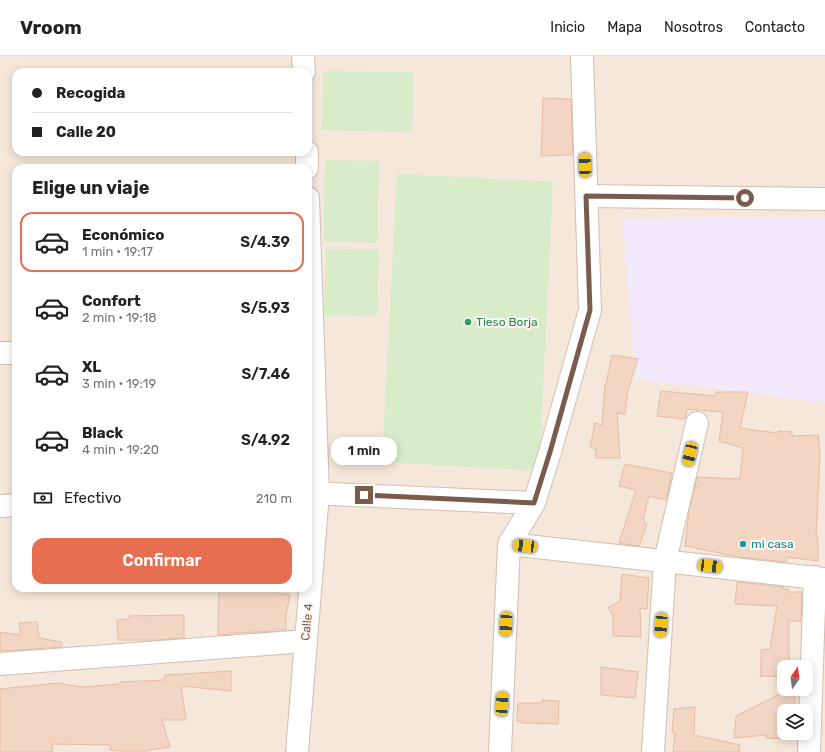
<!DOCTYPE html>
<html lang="es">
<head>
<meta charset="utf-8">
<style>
  body { margin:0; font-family:Rubik,sans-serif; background:#f2f2f2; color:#222; height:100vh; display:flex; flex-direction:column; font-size:15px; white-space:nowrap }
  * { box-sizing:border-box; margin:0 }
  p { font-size:13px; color:#767676 }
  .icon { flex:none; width:22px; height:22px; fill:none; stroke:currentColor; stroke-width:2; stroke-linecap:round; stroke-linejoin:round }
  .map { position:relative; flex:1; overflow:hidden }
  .drawer { position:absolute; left:12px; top:108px; width:300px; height:428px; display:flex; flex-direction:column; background:#fff; border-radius:12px; box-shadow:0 2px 10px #0003 }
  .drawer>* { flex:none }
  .banner { position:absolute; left:12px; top:12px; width:300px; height:88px; border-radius:12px; box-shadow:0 2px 10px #0003; display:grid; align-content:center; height:88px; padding:0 20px; background:#fff }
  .needle { width:26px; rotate:14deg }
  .controls { position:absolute; left:777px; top:604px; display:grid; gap:8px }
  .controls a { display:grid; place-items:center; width:36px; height:36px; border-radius:8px; background:#fff; box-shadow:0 2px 10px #0003; font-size:20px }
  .end { position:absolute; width:18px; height:18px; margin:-9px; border:5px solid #7a5c4d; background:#fff; box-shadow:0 0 0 2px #fff }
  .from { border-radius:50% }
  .bubble { position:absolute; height:28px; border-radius:12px; background:#fff; box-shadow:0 2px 10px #0003; font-size:13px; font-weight:600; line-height:28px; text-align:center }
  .car { position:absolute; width:12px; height:24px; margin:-12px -6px; border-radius:5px; box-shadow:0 0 3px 1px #0007; background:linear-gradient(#f5c518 24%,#345 0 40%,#f5c518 0 76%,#345 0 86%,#f5c518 0) }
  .banner b { display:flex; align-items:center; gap:14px; height:38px; font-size:15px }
  .banner b+b { border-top:1px solid #e0e0e0 }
  .banner i { width:10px; height:10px; background:#222 }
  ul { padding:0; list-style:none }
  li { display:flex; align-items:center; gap:12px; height:60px; margin:0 8px 6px; padding:0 12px; border:2px solid transparent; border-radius:12px }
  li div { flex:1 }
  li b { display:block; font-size:15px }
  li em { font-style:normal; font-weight:600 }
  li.current { border-color:#e76f51 }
  li>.icon { width:36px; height:36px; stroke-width:1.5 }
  h2 { padding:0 20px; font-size:18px; line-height:48px }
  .pay { display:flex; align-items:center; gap:10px; height:44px; padding:0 20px; font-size:15px }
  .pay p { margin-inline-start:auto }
  .button { display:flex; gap:8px; margin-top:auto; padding:8px 20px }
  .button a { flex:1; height:46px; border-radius:12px; background:#e76f51; color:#fff; font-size:16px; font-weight:600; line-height:46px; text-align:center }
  header { display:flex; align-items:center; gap:24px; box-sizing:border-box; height:56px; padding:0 20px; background:#fff; border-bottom:1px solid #e0e0e0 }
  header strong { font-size:19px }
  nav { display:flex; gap:22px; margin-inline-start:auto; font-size:14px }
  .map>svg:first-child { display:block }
</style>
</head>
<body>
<header>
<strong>Vroom</strong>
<nav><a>Inicio</a><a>Mapa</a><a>Nosotros</a><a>Contacto</a></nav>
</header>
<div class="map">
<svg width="825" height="696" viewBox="0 0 825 696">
  <rect width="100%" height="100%" fill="#fdf6ec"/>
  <path fill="#f5e8da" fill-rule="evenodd" d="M0 0H825V696H0ZM16 16H308V96H16ZM16 112H308V532H16ZM784 611H806V633H784ZM784 655H806V677H784Z"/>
  <path fill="#f3e8fa" d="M825 161V347L635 323 623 163Z"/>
  <path fill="#d8ecc9" d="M323 15 413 16 412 76 322 74Z
    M325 104 379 105 377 187 323 185Z
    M397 118 553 126 539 415 382 406Z
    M326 193 379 194 377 260 324 259Z"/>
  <path fill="#f3d5c3" stroke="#e6bba3" d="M543 42 571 43 573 99 541 100Z
    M612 299 638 303 628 334 625 358 617 357 620 402H595L596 393 590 391 595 367 602 369 605 328H606Z
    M661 335 715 340 716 336H748L740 372 777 377 778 375 792 376V380L818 379 820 397 816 481H818V505L787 501V506L739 501 685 490 689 456 697 421 740 423 743 392 719 385 723 356 687 353 685 363 657 360Z
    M625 408 672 417 666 444 649 440 643 464 647 468 639 490 619 487 636 434 619 430Z
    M622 518 649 522 647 553 640 552 641 581 613 580V559L608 552 620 545Z
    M737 526 784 531 783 533H788V536H802L801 565H789V611H784V621L760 620 761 611V594L770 593 777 550 735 548Z
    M219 532H277L276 537 290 539 286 559V574L277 573 276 575 234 577V578L218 579Z
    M184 559V582L157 584H118L117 564 129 563V560Z
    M37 566 39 582 62 586V591L0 595V576L21 579 19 567Z
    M601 611 638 616 635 642 601 639Z
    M231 615V635L181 630 186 664H162L170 691 148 694 149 695H118L110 694V689L52 688 53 696H0V633L58 627 82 631 120 628V626L164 624 165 619Z
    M790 633H794L795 655H784V677H796L797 683 766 682V679L734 682 736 660Z
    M542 644 559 645 558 668 521 667V665H517L518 647H542Z
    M695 651 694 679 740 689 739 696H673L675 677 672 676 674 653Z"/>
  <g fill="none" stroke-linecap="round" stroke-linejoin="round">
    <g stroke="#d1beb0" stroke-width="24">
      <path id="minor" d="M303 0 304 16
        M307 96V112
        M586 140 825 143
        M0 297H16
        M308 437 534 447
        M0 450 16 449
        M509 488 825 523
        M0 608 306 585
        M297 696 318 437 308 142
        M500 696 509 488 534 447 550 396 590 254 582 0
        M653 696 665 505 697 367
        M809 696 815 521"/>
    </g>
    <use href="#minor" stroke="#fff" stroke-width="22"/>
  </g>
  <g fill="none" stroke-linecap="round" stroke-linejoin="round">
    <path stroke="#7a5c4d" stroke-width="5" d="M364 439 534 447 550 396 590 254 586 140 745 142"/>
  </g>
  <circle fill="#2e9e5b" stroke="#fffaf3" stroke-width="1.5" cx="468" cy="266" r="4"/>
  <circle fill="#0f9aa8" stroke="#fffaf3" stroke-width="1.5" cx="743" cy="488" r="4"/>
  <g text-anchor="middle" stroke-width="4" stroke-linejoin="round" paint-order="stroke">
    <g font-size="12" fill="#27864d" stroke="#fffaf3" text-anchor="start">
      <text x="476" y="270">Tieso Borja</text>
    </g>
    <g font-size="12" fill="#0d838f" stroke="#fffaf3" text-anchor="start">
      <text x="751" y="492">mi casa</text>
    </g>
    <g font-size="12" fill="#7a5c4d" stroke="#fffaf3">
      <text transform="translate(307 566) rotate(-85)" y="4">Calle 4</text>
    </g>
  </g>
</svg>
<div class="controls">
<a><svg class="needle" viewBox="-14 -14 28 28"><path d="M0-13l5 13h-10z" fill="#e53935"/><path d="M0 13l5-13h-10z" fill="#767676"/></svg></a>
<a><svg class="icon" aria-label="layers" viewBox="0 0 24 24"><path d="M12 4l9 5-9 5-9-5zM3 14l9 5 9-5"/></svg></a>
</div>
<i class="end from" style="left:745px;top:142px"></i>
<i class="end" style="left:364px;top:439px"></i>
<div class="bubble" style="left:331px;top:381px;width:66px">1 min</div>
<i class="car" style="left:585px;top:109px;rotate:358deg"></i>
<i class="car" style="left:690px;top:398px;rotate:193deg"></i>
<i class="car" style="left:525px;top:490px;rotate:276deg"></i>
<i class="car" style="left:710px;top:510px;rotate:96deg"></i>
<i class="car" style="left:506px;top:568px;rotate:183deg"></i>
<i class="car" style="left:661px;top:569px;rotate:184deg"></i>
<i class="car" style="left:502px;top:648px;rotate:3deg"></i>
<div class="banner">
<b><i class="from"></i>Recogida</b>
<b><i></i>Calle 20</b>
</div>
<section class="drawer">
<h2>Elige un viaje</h2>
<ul>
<li class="current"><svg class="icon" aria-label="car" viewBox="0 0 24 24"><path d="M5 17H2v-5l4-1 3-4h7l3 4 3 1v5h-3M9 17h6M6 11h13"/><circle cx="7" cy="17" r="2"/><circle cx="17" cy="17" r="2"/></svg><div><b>Económico</b><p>1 min · 19:17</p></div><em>S/4.39</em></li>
<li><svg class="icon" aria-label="car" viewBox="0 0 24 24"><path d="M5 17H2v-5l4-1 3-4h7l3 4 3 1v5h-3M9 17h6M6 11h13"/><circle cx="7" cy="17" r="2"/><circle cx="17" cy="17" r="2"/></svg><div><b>Confort</b><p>2 min · 19:18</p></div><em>S/5.93</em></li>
<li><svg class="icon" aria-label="car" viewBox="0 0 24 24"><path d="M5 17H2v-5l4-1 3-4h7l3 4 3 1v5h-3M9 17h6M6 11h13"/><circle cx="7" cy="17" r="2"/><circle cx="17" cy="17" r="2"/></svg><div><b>XL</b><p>3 min · 19:19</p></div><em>S/7.46</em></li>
<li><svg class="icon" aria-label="car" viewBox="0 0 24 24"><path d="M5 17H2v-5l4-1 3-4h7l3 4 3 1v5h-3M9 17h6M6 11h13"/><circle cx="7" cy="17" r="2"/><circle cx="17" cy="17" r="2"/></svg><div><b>Black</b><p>4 min · 19:20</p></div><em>S/4.92</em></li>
</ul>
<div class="pay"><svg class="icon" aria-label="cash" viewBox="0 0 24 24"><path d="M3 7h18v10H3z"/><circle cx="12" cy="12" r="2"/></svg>Efectivo<p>210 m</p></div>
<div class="button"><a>Confirmar</a></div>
</section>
</div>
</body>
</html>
